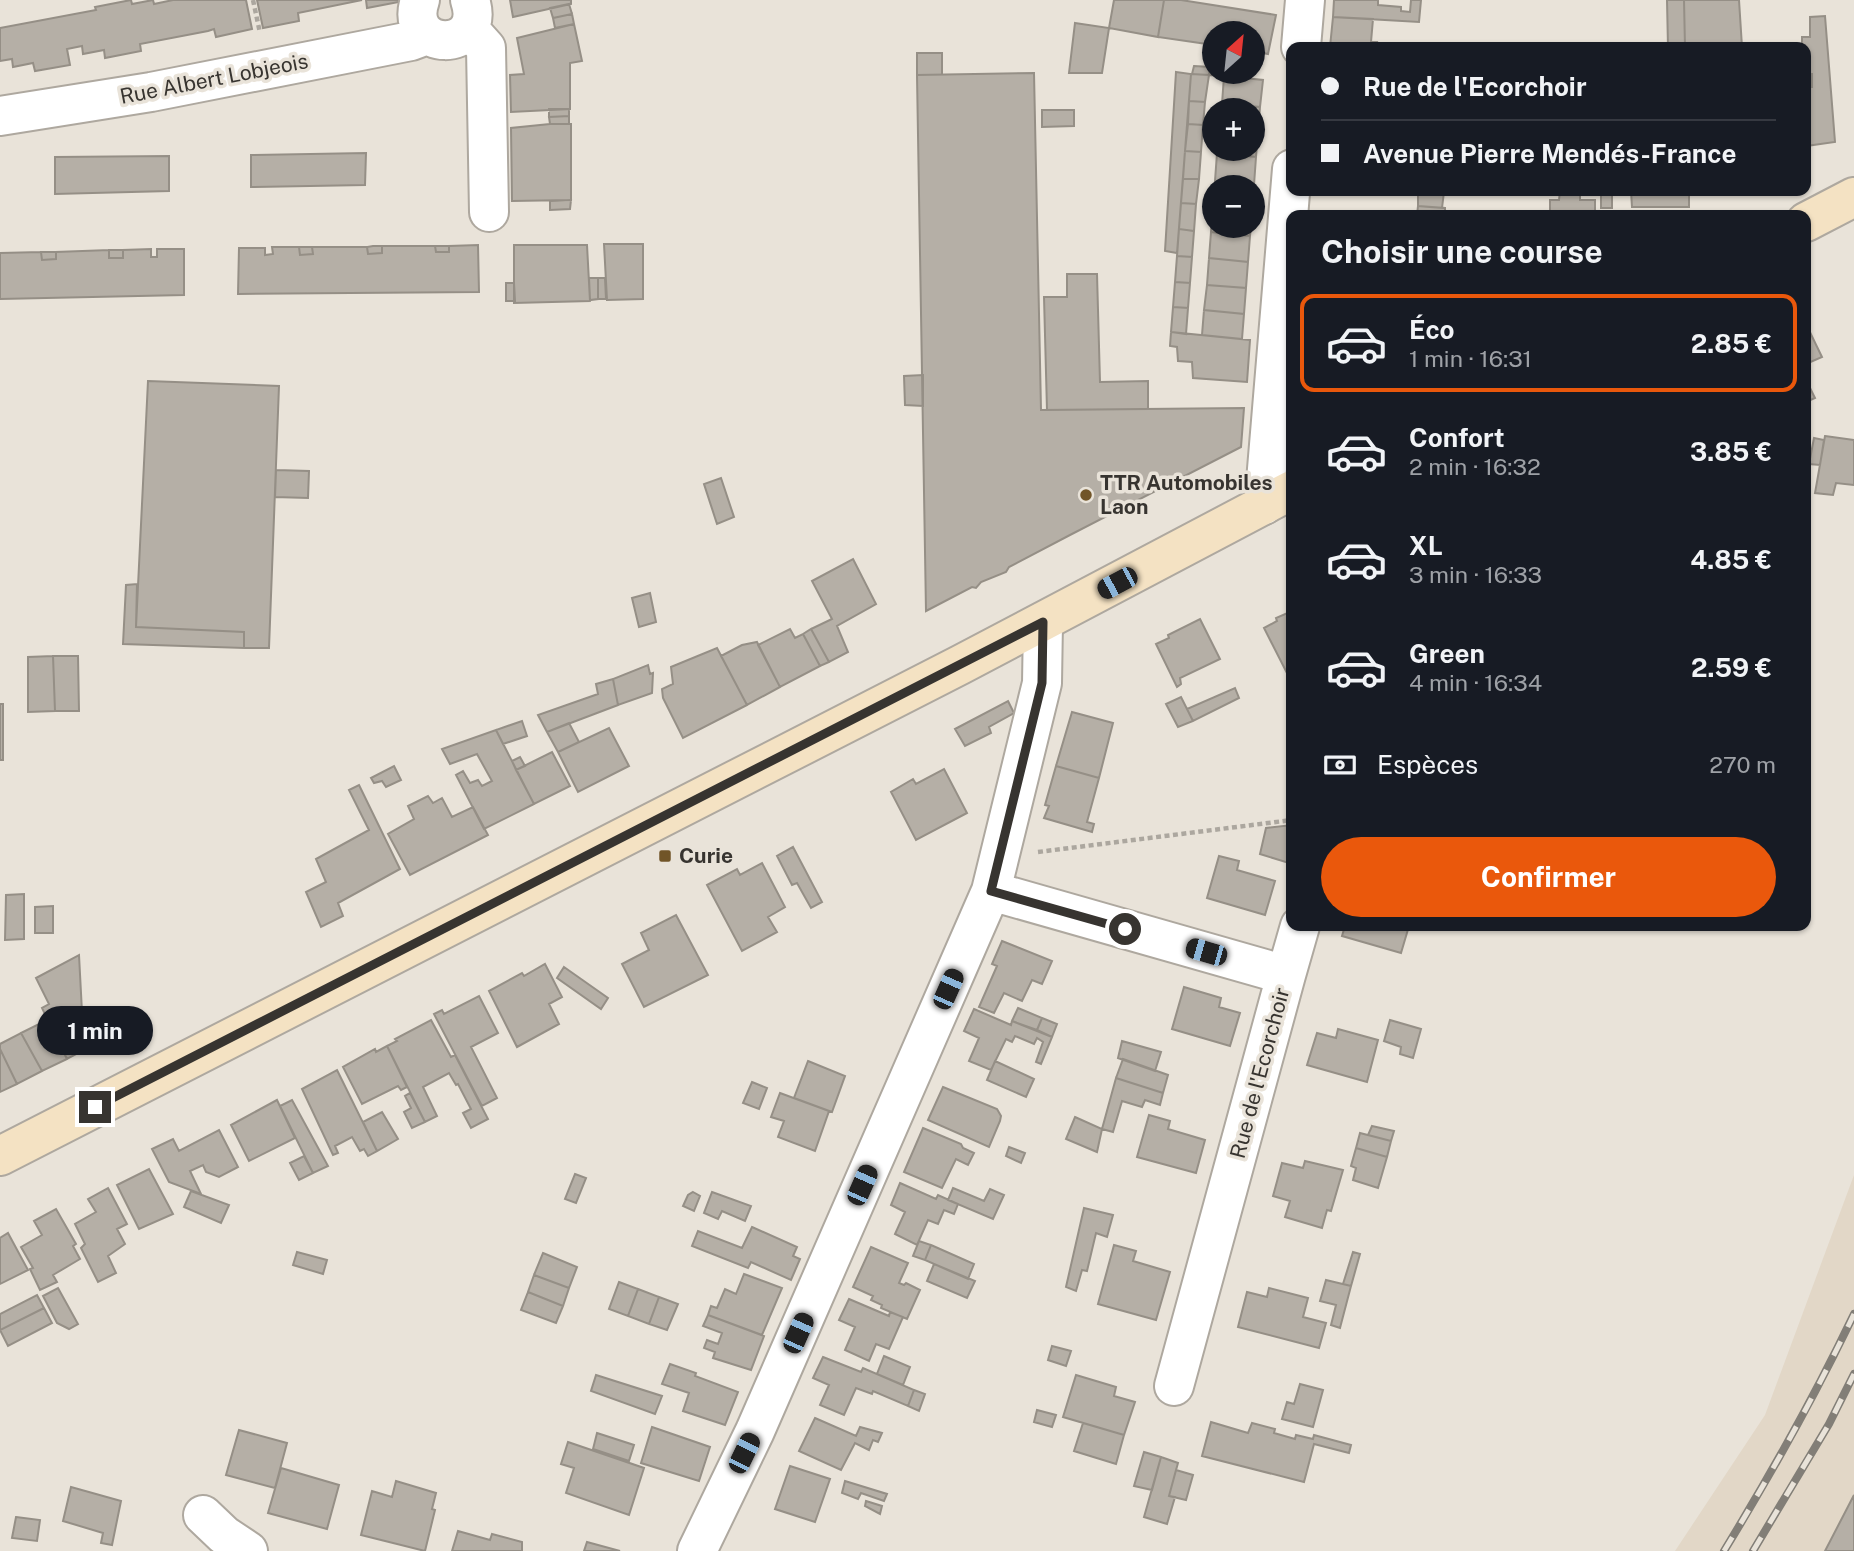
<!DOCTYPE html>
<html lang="fr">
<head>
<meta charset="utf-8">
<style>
  body { margin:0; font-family:"Public Sans",sans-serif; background:#20242c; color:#f1f3f6; height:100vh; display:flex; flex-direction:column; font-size:26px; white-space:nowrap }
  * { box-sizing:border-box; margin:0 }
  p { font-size:23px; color:#9ea1a6 }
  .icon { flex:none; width:38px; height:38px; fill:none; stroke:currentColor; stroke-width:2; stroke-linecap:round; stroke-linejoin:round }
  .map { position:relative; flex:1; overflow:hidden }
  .drawer { position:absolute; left:1286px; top:210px; width:525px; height:721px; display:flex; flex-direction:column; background:#171b24; border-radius:14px; box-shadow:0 2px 5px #0004 }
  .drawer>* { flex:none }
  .top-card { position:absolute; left:1286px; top:42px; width:525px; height:154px; border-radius:14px; box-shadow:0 2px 5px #0004; display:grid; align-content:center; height:154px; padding:0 35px; background:#171b24 }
  .needle { width:46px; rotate:27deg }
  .tools { position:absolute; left:1202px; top:21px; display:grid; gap:14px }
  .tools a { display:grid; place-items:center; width:63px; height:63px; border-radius:50%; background:#171b24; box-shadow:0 2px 5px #0004; font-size:35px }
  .end { position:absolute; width:32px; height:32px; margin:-16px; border:9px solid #373430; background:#fff; box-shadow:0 0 0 4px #fff }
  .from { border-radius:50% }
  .bubble { position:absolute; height:49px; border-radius:24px; background:#171b24; box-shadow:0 2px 5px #0004; font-size:23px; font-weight:700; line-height:49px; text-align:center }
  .car { position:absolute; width:21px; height:42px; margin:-21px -10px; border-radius:9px; box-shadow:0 0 5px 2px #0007; background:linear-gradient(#222 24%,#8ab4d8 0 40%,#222 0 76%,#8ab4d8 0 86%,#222 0) }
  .top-card b { display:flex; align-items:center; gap:24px; height:66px; font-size:26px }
  .top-card b+b { border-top:2px solid #363941 }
  .top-card i { width:18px; height:18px; background:#f1f3f6 }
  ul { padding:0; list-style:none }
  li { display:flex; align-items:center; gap:21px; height:98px; margin:0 14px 10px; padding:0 21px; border:4px solid transparent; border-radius:14px }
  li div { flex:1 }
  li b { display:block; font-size:26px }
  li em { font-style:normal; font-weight:700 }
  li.current { border-color:#ea580c }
  li>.icon { width:63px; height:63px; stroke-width:1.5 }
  h2 { padding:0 35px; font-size:32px; line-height:84px }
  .pay { display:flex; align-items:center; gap:18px; height:77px; padding:0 35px; font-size:26px }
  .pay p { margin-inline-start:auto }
  .action { display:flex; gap:14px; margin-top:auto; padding:14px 35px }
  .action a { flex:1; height:80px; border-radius:42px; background:#ea580c; color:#fff; font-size:28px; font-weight:700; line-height:80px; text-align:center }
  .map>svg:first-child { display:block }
</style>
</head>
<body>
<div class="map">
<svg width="1854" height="1551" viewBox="0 0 1854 1551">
  <rect width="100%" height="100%" fill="#e9e3d9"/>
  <path fill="#e2d7c7" d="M1854 1175V1551H1675L1765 1415Z"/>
  <path fill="#b5afa6" stroke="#958f86" stroke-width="2" d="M131 0 132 4 153 0 154 4 173 0H246L252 29 216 37 214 29 208 31 140 44 141 51 105 58 104 50 83 54 82 46 67 49 70 65 35 71 33 63 13 67 12 59 0 61V28L96 10 95 7Z
    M257 0H362L298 13 299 21 263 28Z
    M366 0H404V1L367 8Z
    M510 0H571V4L513 17Z
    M1114 0H1164L1158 37 1109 28Z
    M1164 0H1181L1276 15 1268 54 1253 51V33H1214V45L1158 37Z
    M1334 0H1378V5L1401 7V11L1410 12 1411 0H1421L1419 22 1333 17Z
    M1667 0H1684L1685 47H1668Z
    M1684 0H1739L1742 47H1685Z
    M569 4 572 14 553 18 550 8Z
    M572 14 574 24 555 28 553 18Z
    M1825 16 1835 142 1806 146V87H1812V74H1807L1806 47H1802V37H1810V17Z
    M1333 17 1373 19 1371 42H1377L1376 47H1330Z
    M1075 23 1109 28 1102 73H1069Z
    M574 24 582 61 570 63V109L511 112 510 75 524 74 517 38Z
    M917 53H942V75H917Z
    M1194 66 1210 67 1209 75 1192 74Z
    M1210 67 1214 68V72H1224V76L1209 75Z
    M1176 72 1191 74 1177 253 1165 251Z
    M1034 73 1041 410 1244 408 1241 447 1070 535 1009 567 1006 572 981 582 976 588 972 587 926 611 917 75Z
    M1191 74 1209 75 1205 102 1189 101Z
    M1224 76 1263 80 1260 107 1222 104Z
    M1189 101 1205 102 1203 125 1188 124Z
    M1222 104 1260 107 1258 132H1253V110H1221Z
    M549 109H569V116L549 117Z
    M1042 110H1074V126L1042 127Z
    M569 116V124H550L549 117Z
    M550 124H571V200L512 201 511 128Z
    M1188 124 1203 125 1201 152 1185 151Z
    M1253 132H1258L1256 157 1217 153 1218 149H1253Z
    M1185 151 1201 152 1199 179H1183Z
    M366 153 365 185 251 187V155Z
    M1217 153 1256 157 1254 185 1215 181Z
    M169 156V191L55 194V157Z
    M1183 179H1199L1196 204 1181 203Z
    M1215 181 1254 185 1253 202V187H1215Z
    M1418 191 1444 192 1442 208 1418 206Z
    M1560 191H1580V200H1595V215H1550V200H1559Z
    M1601 191H1612V208H1601Z
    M1631 191H1689V207H1632Z
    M571 200 570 209 550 210V201Z
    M1181 203 1196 204 1194 231 1179 229Z
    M1213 206 1214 226H1251L1250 236 1211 232Z
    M1418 206 1445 208V215H1417Z
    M1179 229 1194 231 1192 257 1177 256Z
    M1211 232 1250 236 1248 262 1209 258Z
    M604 244H643V299L607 300Z
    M478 245 479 292 238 294 239 248H265V255L273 254 272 247H299L300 255 313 254 312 247H367L368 254 382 253V246H435L436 252H449V246Z
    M514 245H587L590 301 514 303Z
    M373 246H382V253L368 254 367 247Z
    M435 246H449V252H436Z
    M299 247H312L313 254 300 255Z
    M151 249V257H157V249H184V295L0 299V253L41 252 42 260 56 259V252L109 250V258H123V250Z
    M109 250H123V258H109Z
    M41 252H56V259L42 260Z
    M1177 256 1192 257 1190 283 1175 282Z
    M1209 258 1248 262 1246 288 1207 285Z
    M1067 274H1097L1100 382 1148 381V409L1047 410 1044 297H1067Z
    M589 278H598V299L590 300Z
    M598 278H605L606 299H598Z
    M1175 282 1190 283 1188 308 1173 307Z
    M506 283H514L515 301H506Z
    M1207 285 1246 288 1244 314 1204 310Z
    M1173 307 1188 308 1186 334 1171 332Z
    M1204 310 1244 314 1242 339 1202 335Z
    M1806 324 1822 357 1806 364Z
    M1171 332 1250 340 1247 382 1193 378 1192 362 1178 361 1177 347 1170 346Z
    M923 375V406L905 405 904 376Z
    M1806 380 1815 398 1806 402Z
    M148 381 279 386 269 648H244V632L136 627Z
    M1825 436 1854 440V485L1836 483 1833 495 1815 493Z
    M1814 438 1824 440 1820 465 1809 464Z
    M276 470 309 471 308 498 275 497Z
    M721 478 734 517 717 524 704 484Z
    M853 559 876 604 837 626 848 652 829 662 811 629 832 619 812 581Z
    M137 584 136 627 244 632V648L123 644 126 585Z
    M650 593 656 622 639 627 632 598Z
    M1292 611V681H1291L1264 628 1277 621 1276 618Z
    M1200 619 1220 659 1180 678 1181 684 1177 687 1156 644 1169 638 1168 635Z
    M790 629 795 638 803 634 820 666 780 687 758 645Z
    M811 629 829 662 820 666 803 634Z
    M757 642 780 687 747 705 721 656 742 645Z
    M717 648 747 705 683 738 663 698 662 689 673 684 671 667Z
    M53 656H78L79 711H55Z
    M53 656 55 711 28 712V657Z
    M648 665 650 674 653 673 652 693 618 705 613 679Z
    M613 679 618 705 547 732 538 715 598 694 596 684Z
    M1235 688 1239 698 1193 721 1187 709Z
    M1181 697 1193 721 1178 727 1166 704Z
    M1008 701 1014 713 989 727 991 733 965 746 955 729Z
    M0 704H3V760H0Z
    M1072 712 1113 723 1099 778 1056 766Z
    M522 721 527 736 503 744 496 730Z
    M569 723 579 742 558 752 547 732Z
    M609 728 629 766 578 792 558 752Z
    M496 730 534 804 484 829 456 775 463 771 470 783 478 780 482 786 492 781 477 754 450 764 442 749Z
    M552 752 570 786 534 804 516 770Z
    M520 757 525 766 516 770 512 761Z
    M394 766 401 780 386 787 382 781 374 783 371 778Z
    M1056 766 1099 778 1087 822 1094 824 1092 832 1044 818 1049 806 1045 805Z
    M944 769 967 813 916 840 891 792 913 779 916 784Z
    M359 785 400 869 338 903 343 916 321 927 306 892 326 882 316 859 369 830 349 790Z
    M428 796 433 803 442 798 452 817 473 807 488 835 410 875 388 834 414 819 408 806Z
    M1292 825V864L1260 854 1266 828Z
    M793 847 822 902 811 908 797 883 792 885 777 856Z
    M1219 856 1239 861 1237 870 1275 881 1265 915 1207 898Z
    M762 863 785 907 768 917 777 932 742 951 707 885 737 869 740 875Z
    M24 894V939L5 940 6 895Z
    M53 906V933H35V907Z
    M676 915 708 975 644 1007 622 964 649 950 641 933Z
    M1345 926H1409L1401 953 1342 936Z
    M1002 941 1052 961 1042 984 1032 980 1022 1001 1004 993 994 1013 979 1007 997 966 992 964Z
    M79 955 84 1050 67 1059 42 1008 49 1004 36 978Z
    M545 964 562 997 549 1004 559 1024 517 1047 489 991 522 973 524 976Z
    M564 967 608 998 601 1009 557 978Z
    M1184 987 1221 998 1219 1007 1240 1013 1230 1046 1172 1029Z
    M479 996 498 1033 471 1047 497 1098 482 1106 434 1014 442 1010 444 1014Z
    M1018 1008 1042 1018 1037 1030 1012 1021Z
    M974 1009 1011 1025 1012 1021 1052 1037 1041 1064 1036 1062 1043 1042 1037 1038 1034 1044 1015 1036 1012 1042 1006 1039 991 1070 969 1061 979 1038 964 1031Z
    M1042 1018 1057 1024 1052 1037 1037 1030Z
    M47 1020 67 1059 42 1071 21 1033Z
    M431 1020 451 1057 455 1055 488 1119 471 1128 463 1113 471 1109 458 1084 456 1085 449 1073 423 1087 437 1116 425 1122 387 1046 397 1041 395 1039Z
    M1390 1020 1421 1029 1413 1058 1400 1054 1401 1047 1384 1041Z
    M1338 1029 1378 1040 1367 1082 1307 1065 1317 1033 1336 1038Z
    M21 1033 42 1071 17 1084 0 1049V1044Z
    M1122 1041 1161 1052 1155 1071 1118 1058Z
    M387 1046 407 1087 401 1090 398 1086 362 1104 343 1067 375 1049 376 1052Z
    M0 1049 17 1084 0 1092Z
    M1123 1059 1168 1075 1163 1093 1116 1078Z
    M808 1061 845 1076 832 1112 794 1098Z
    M995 1061 1034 1079 1026 1097 987 1080Z
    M337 1070 377 1151 368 1156 364 1149 360 1151 352 1137 335 1146 338 1153 333 1155 302 1089Z
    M1116 1078 1163 1093 1160 1105 1145 1100 1142 1107 1122 1101 1113 1132 1102 1129Z
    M752 1082 767 1088 759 1109 743 1103Z
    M943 1087 997 1109 1001 1116 1000 1121 989 1147 928 1120Z
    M410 1093 425 1122 412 1128 404 1112 411 1108 405 1096Z
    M780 1093 829 1111 815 1151 778 1137 784 1121 771 1117Z
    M277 1100 295 1138 249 1161 231 1125Z
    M292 1100 328 1166 313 1173 280 1106Z
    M382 1112 398 1139 377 1151 363 1122Z
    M1149 1115 1170 1121 1168 1129 1205 1140 1196 1173 1137 1157Z
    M1075 1117 1102 1129 1097 1152 1066 1139Z
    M1372 1126 1394 1131 1391 1141 1368 1135Z
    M923 1128 961 1144 963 1148 974 1153 968 1165 956 1159 942 1188 904 1172Z
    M219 1130 238 1167 219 1177 206 1172 203 1165 190 1171 201 1194 169 1182 152 1149 173 1139 179 1151Z
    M1360 1133 1391 1141 1387 1157 1356 1148Z
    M1009 1147 1025 1153 1021 1163 1006 1156Z
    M1356 1148 1387 1157 1378 1188 1353 1180 1356 1168 1351 1166Z
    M304 1156 313 1173 299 1180 290 1163Z
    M1305 1161 1343 1170 1331 1211 1327 1210 1322 1228 1285 1217 1290 1201 1273 1196 1282 1163 1303 1168Z
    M149 1169 173 1214 139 1229 117 1185Z
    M575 1174 586 1178 576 1203 565 1199Z
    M900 1183 936 1199 938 1195 958 1204 954 1214 944 1210 938 1224 928 1220 917 1245 895 1234 905 1212 891 1205Z
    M108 1188 127 1224 117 1229 125 1244 108 1256 116 1273 98 1282 81 1248 85 1244 75 1224 96 1212 88 1199Z
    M953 1188 984 1201 990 1189 1004 1195 993 1219 948 1200Z
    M191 1191 229 1205 221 1223 184 1207Z
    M693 1192 700 1196 694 1211 683 1206 688 1195Z
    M712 1192 751 1206 745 1221 722 1211 718 1219 704 1213Z
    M1084 1208 1113 1215 1107 1237 1096 1233 1087 1271 1082 1270 1076 1291 1066 1287Z
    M56 1209 76 1244 73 1246 80 1259 53 1275 57 1282 40 1290 30 1269 33 1268 21 1247 42 1235 34 1221Z
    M752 1227 797 1247 793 1256 800 1259 791 1280 751 1262 748 1268 692 1246 698 1231 742 1248Z
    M8 1233 28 1270 0 1284V1238Z
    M919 1241 931 1245 925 1260 913 1256Z
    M931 1245 974 1264 968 1279 925 1260Z
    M1114 1245 1136 1251 1133 1261 1170 1272 1156 1320 1098 1304Z
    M871 1247 908 1263 899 1283 904 1285 906 1283 920 1290 907 1319 881 1308 882 1305 871 1300 873 1296 853 1287Z
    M297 1252 327 1260 323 1274 293 1265Z
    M1353 1252 1360 1254 1351 1286 1343 1284Z
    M543 1253 577 1267 569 1288 534 1275Z
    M934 1264 975 1281 967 1298 927 1281Z
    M744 1274 782 1288 762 1335 708 1315 711 1306 717 1308 725 1289 736 1294Z
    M534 1275 569 1288 563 1306 528 1292Z
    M1326 1280 1351 1286 1340 1328 1331 1325 1336 1305 1320 1301Z
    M619 1282 638 1289 628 1316 609 1309Z
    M58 1288 78 1324 69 1329 57 1323 43 1296Z
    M1269 1288 1308 1298 1303 1317 1326 1323 1319 1348 1238 1327 1247 1292 1267 1297Z
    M638 1289 659 1297 649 1324 628 1316Z
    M528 1292 563 1306 556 1323 521 1310Z
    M37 1295 44 1308 0 1330V1314Z
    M659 1297 678 1304 667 1330 649 1324Z
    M849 1299 889 1316 890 1312 903 1317 889 1349 876 1344 869 1361 845 1350 855 1327 839 1320Z
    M44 1308 52 1323 8 1346 0 1330Z
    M708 1315 764 1336 751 1370 713 1358 715 1352 704 1348 707 1340 718 1344 722 1333 703 1326Z
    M1052 1346 1071 1351 1066 1366 1048 1360Z
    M884 1356 910 1367 903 1385 877 1374Z
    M823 1357 861 1372 863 1368 914 1390 908 1406 873 1391 872 1394 856 1388 844 1415 820 1405 829 1385 813 1378Z
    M670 1364 696 1373 695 1376 738 1392 725 1425 683 1411 689 1393 662 1384Z
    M596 1375 662 1396 655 1414 591 1391Z
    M1076 1375 1116 1387 1114 1396 1135 1402 1124 1435 1063 1417Z
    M1300 1384 1323 1390 1313 1427 1282 1419 1287 1402 1294 1404Z
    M914 1390 925 1394 919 1411 908 1406Z
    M1037 1410 1056 1415 1052 1427 1034 1422Z
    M815 1418 856 1436 860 1427 882 1433 878 1442 873 1440 869 1450 855 1443 841 1470 799 1451Z
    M1211 1422 1248 1433 1252 1423 1275 1429 1274 1433 1295 1439 1296 1435 1313 1439 1314 1435 1351 1445 1349 1453 1314 1444 1304 1482 1202 1456Z
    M1083 1423 1124 1435 1116 1464 1074 1451Z
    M652 1427 710 1447 699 1481 641 1463Z
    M239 1430 287 1443 275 1488 226 1475Z
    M597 1433 634 1445 629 1461 593 1449Z
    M568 1442 644 1468 629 1515 566 1493 574 1468 561 1464Z
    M1144 1452 1161 1457 1152 1490 1134 1486Z
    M1161 1457 1178 1463 1169 1496 1175 1497 1167 1524 1144 1517Z
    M790 1466 830 1479 815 1522 775 1509Z
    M281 1468 339 1485 327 1529 268 1513Z
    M1176 1470 1193 1475 1186 1500 1169 1496Z
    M396 1481 436 1493 432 1509 435 1510 425 1551 361 1535 372 1491 392 1497Z
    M845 1481 887 1494 884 1501 861 1493 858 1499 842 1493Z
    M71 1487 121 1501 112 1545 101 1543 103 1533 63 1521Z
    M1854 1495V1551H1825Z
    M866 1501 882 1506 880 1514 865 1506Z
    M16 1517 40 1520 37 1541 12 1538Z
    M458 1531 490 1540 492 1534 522 1542V1551H452Z
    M587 1542 620 1551H584Z"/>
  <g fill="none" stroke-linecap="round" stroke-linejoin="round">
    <g stroke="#aea89f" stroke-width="42">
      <path id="street" d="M420 0C402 53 488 54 470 0
        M469 29 486 48 489 212
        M1301 47 1305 0
        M0 116 151 92 411 41 427 35
        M1264 505 1292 169
        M991 891 1286 975 1174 1386
        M1286 975 1300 926
        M203 1515 224 1535 248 1551
        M697 1551 755 1431 991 891 1042 683 1043 622"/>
    </g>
    <g stroke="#aea89f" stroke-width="42">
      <path id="secondary" d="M1806 222 1854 197
        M0 1156 960 665 1292 490"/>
    </g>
    <path stroke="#aca79f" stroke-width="4.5" stroke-dasharray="5 3.5" stroke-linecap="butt" d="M253 0 260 33
      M1038 852 1292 820"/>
    <use href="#street" stroke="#fff" stroke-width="38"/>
    <use href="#secondary" stroke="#f4e2c3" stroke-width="38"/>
    <g stroke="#827e77" stroke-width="8">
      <path id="rail" d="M1724 1551C1771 1474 1815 1396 1854 1314
        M1753 1551 1829 1424 1854 1374"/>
    </g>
    <use href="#rail" stroke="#e9e3d9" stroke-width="5" stroke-dasharray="16" stroke-linecap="butt"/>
  </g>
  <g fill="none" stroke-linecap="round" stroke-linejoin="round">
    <path stroke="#373430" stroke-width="9" d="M95 1107 1043 622 1042 683 991 891 1125 929"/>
  </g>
  <g fill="#715528" stroke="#e9e3d9" stroke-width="2.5">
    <circle cx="1086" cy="495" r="7"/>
    <rect x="658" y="849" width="14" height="14" rx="3.5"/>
  </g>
  <g text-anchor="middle" stroke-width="7" stroke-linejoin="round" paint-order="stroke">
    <g font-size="21" fill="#373430" stroke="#e9e3d9">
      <text transform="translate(214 79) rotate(-11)" y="7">Rue Albert Lobjeois</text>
      <text transform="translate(1260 1073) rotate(-75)" y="7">Rue de l'Ecorchoir</text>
    </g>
    <g font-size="21" font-weight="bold" fill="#373430" stroke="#e9e3d9" text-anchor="start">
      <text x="1100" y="490">TTR Automobiles<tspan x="1100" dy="24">Laon</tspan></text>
      <text x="679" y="863">Curie</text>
    </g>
  </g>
</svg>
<div class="tools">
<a><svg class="needle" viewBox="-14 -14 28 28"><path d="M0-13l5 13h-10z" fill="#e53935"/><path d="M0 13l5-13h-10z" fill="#9ea1a6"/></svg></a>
<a>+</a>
<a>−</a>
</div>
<i class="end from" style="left:1125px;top:929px"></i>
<i class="end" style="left:95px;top:1107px"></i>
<div class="bubble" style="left:37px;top:1006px;width:116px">1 min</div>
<i class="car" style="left:1117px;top:583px;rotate:242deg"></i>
<i class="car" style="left:1206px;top:952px;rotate:286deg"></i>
<i class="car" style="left:948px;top:989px;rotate:24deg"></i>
<i class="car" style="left:862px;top:1185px;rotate:24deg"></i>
<i class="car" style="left:798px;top:1333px;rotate:24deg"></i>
<i class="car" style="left:744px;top:1453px;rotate:26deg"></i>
<div class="top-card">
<b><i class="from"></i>Rue de l'Ecorchoir</b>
<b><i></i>Avenue Pierre Mendés-France</b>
</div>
<section class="drawer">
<h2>Choisir une course</h2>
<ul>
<li class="current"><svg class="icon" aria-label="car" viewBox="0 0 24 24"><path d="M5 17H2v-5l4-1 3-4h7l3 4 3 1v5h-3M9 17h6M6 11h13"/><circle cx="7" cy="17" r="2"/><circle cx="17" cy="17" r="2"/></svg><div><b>Éco</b><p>1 min · 16:31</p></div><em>2.85 €</em></li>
<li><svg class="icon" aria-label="car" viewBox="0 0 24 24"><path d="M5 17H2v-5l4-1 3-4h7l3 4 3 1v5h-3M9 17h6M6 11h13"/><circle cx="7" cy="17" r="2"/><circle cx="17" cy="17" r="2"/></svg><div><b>Confort</b><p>2 min · 16:32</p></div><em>3.85 €</em></li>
<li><svg class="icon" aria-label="car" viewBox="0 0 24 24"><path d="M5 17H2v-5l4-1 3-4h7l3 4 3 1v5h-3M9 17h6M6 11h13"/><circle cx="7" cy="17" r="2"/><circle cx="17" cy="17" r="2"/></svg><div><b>XL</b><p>3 min · 16:33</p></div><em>4.85 €</em></li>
<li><svg class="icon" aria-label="car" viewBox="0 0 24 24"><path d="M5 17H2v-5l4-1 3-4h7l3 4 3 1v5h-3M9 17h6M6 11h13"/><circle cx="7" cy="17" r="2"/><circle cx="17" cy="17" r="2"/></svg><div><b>Green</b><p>4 min · 16:34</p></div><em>2.59 €</em></li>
</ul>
<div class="pay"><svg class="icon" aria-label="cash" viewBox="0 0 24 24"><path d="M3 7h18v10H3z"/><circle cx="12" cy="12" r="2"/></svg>Espèces<p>270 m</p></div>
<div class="action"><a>Confirmer</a></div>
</section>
</div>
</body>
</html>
